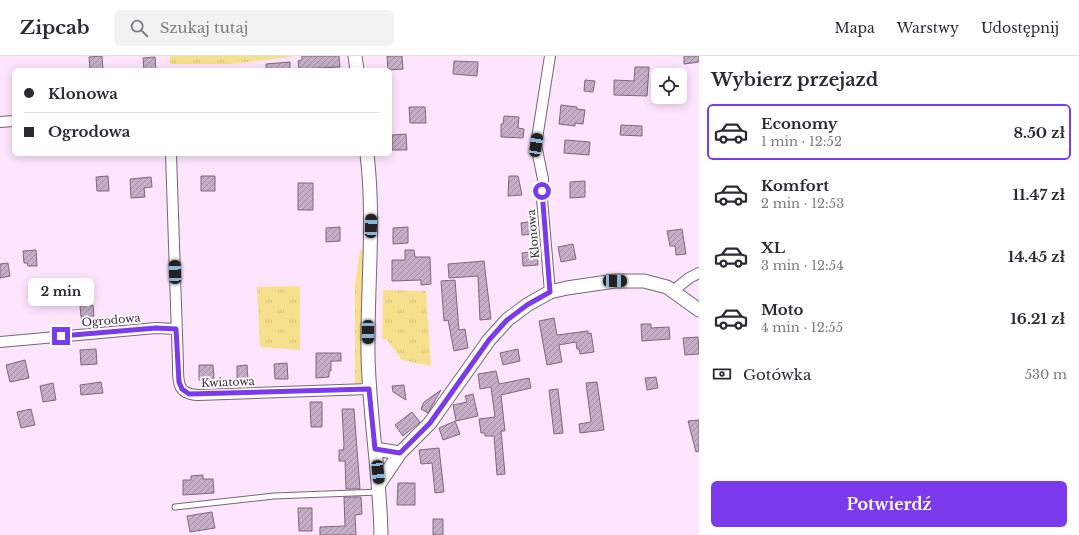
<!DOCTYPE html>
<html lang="pl">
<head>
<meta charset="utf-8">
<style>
  body { margin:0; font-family:"Libre Baskerville",serif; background:#f2f2f3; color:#2b2b33; height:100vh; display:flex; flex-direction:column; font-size:15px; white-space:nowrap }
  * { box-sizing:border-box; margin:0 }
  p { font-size:13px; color:#7c7c81 }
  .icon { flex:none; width:22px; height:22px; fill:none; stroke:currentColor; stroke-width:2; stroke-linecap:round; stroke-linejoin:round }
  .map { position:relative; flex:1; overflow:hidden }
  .sheet { display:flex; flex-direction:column; background:#fff; width:380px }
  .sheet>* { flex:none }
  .guide { position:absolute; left:12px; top:12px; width:380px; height:88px; border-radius:6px; box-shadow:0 2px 10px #0003; display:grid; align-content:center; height:88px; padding:0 12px; background:#fff }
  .fabs { position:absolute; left:651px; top:12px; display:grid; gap:8px }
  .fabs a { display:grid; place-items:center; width:36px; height:36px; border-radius:6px; background:#fff; box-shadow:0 2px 10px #0003; font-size:20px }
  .end { position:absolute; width:18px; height:18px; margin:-9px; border:5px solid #7c3aed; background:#fff; box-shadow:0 0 0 2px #fff }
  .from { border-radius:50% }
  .bubble { position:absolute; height:28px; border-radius:6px; background:#fff; box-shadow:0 2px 10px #0003; font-size:13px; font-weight:700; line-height:28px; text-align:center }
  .car { position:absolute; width:12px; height:24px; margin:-12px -6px; border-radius:5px; box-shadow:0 0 3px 1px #0007; background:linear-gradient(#222 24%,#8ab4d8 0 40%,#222 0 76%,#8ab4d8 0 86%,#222 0) }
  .guide b { display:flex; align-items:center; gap:14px; height:38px; font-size:15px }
  .guide b+b { border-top:1px solid #e1e1e2 }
  .guide i { width:10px; height:10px; background:#2b2b33 }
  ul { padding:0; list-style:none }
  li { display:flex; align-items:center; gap:12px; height:56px; margin:0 8px 6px; padding:0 4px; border:2px solid transparent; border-radius:6px }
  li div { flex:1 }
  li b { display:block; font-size:15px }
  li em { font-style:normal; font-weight:700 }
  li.active { border-color:#7c3aed }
  li>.icon { width:36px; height:36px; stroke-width:1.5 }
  h2 { padding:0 12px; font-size:18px; line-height:48px }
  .pay { display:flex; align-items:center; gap:10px; height:44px; padding:0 12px; font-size:15px }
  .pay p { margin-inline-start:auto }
  .primary-button { display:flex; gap:8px; margin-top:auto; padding:8px 12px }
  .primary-button a { flex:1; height:46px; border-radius:6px; background:#7c3aed; color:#fff; font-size:16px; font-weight:700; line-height:46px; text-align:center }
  header { display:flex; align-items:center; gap:24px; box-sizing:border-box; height:56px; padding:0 20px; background:#fff; border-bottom:1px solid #e1e1e2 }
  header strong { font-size:19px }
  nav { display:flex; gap:22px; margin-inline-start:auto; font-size:14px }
  .search { width:280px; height:36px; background:#f2f2f3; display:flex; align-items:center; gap:10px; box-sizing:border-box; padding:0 14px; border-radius:6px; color:#7c7c81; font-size:15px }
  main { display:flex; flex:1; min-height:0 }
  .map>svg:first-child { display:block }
</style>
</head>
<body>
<header>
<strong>Zipcab</strong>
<div class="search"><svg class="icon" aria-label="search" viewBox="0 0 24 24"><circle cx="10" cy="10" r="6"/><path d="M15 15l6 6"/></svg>Szukaj tutaj</div>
<nav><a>Mapa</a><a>Warstwy</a><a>Udostępnij</a></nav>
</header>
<main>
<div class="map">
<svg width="699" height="479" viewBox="0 0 699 479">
  <defs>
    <pattern id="grass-tufts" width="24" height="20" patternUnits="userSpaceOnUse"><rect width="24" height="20" fill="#f6e08d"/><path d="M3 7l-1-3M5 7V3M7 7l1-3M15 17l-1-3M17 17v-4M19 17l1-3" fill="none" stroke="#d4c07a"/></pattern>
    <pattern id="building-hatch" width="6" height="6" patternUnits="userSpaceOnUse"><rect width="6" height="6" fill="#c5aec6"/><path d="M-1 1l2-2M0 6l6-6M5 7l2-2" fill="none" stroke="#a18ea2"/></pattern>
  </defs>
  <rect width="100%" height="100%" fill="#fee5fe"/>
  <path fill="url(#grass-tufts)" d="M170 0H291V1L230 8H170Z
    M360 194H364L362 326 355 329V229Z
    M300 230V294L260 291 257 231Z
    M383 234 426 235 431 310 402 304 387 284 382 283Z"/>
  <path fill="url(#building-hatch)" stroke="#7d687e" d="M102 0 103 13 90 14 89 1Z
    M302 0H339L340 11 299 13 298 5 302 4Z
    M387 0H402L403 13 388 14Z
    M684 0H699V6L684 8Z
    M155 1 156 14H144L143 2Z
    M454 5 478 6 477 20 453 18Z
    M290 6V14H266V8Z
    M635 11H649L647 40 614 39V24L634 25Z
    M585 24 595 25 593 36 584 35Z
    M561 49 577 51V53L585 54 583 68 575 67V70L559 68Z
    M409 51H425L426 67H410Z
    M504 60 519 61 518 72 524 73 523 82 501 81V68H503Z
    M621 69 642 70V80L620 79Z
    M406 78 407 94H392V79Z
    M565 84 590 86 589 99 564 97Z
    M108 120 109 135H97L96 121Z
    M201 120H215V135H201Z
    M509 120H518L522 139 508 140Z
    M151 121 152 131 144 132 145 141 131 142 130 123Z
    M585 125V141L570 142V126Z
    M298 127H313V154H298Z
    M528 166H535L536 178 522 179 521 167Z
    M340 171V185L326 186V172Z
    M408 171V187L393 188V172Z
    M682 173 686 198 676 199 675 190H670L667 175Z
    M573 188 576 203 561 206 558 191Z
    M36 194 37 210H28L27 207H24L23 195Z
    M405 194H414L415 201H430L431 228 421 229V224L392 225V204H405Z
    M537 195 538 209 523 210 522 197Z
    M484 205 491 263 480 264 478 220 449 222 448 208Z
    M8 207 10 220 0 222V208Z
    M455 224 459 274 465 273 468 292 454 295 448 264 444 265 441 225Z
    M29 227H37L38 242H31Z
    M93 249 94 260 81 261 80 250Z
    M554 262 557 279 588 275V278L591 277 594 296 580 298 579 293H577L576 286 559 289 562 306 547 309 539 265Z
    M641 268H651V272L669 271 670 283 642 285Z
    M698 281 699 298 685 299 683 282Z
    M96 293 97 308 81 309 80 294Z
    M518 293 520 305 503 309 500 297Z
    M316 297H341V305H331V315H329V321L316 322Z
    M25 304 29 322 10 326 6 309Z
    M287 307 288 323H275L274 308Z
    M199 309H213L214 323 199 324Z
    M247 309 248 323 237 324V310Z
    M496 315 499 328 529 322 531 332 501 339 505 375H501L505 418 497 419 494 380H485V377H481L479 363 495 361 491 331 480 333 478 318Z
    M656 321 658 332 647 334 645 322Z
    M101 326 103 337 81 339 80 329Z
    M597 326 604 374 580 377 579 368 591 366 586 327Z
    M53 327 56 344 43 346 40 330Z
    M404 329 406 344 393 336 392 330Z
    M558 333 563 377 554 378 549 334Z
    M441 334 428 357 421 353 424 346Z
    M473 338 478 360 456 365 453 349 467 346 465 340Z
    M310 346H322V371H311Z
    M31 353 35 369 21 372 17 356Z
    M342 353H354L360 433H346L345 405H339V394H343L344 390Z
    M412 356 420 366 403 380 395 369Z
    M699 364V395L696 396 688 365Z
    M455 365 460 378 443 384 439 372Z
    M439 392 444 436 435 437 432 407 421 408 419 394Z
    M203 419V423H213L214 437 183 439V424H191V420Z
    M398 427H415V449H397Z
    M344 441H361L362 458 355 459 356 479H320V471L345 470Z
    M298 452H312V475H299Z
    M212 456 215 472 190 476 187 460Z
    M433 463H443V479H433Z"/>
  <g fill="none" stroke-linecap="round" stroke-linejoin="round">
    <g stroke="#796479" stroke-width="7">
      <path id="service" d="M175 451 274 440 379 436"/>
    </g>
    <g stroke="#796479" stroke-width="12">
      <path id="minor" d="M0 66 14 65
        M171 98 178 309C178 326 177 338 198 339L369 333
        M673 235 689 222 699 217
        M550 236 542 143 543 123 536 89 550 0
        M0 286 156 272 176 273"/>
    </g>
    <g stroke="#796479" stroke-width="15">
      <path id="tertiary" d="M355 0 357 14
        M367 98C375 165 367 231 368 298 369 358 380 418 381 479
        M375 393 400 397
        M379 428 400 397 430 367 489 284 507 264 527 249 550 236 567 232 615 225H644L667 231 699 254"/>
    </g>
    <use href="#service" stroke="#fff" stroke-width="5"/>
    <use href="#minor" stroke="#fff" stroke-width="10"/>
    <use href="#tertiary" stroke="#fff" stroke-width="13"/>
  </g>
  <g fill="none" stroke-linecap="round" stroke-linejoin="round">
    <path stroke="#7c3aed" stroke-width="5" d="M61 280 156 272 176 273 179 326 182 333 189 338 369 333 375 393 400 397 430 367 489 284 507 264 527 249 550 236 542 135"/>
  </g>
  <g text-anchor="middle" stroke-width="4" stroke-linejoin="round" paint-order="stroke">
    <g font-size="11" fill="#393039" stroke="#fffaff">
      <text transform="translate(533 178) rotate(-95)" y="4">Klonowa</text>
      <text transform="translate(111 264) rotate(-5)" y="4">Ogrodowa</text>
      <text transform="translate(228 326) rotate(-2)" y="4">Kwiatowa</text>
    </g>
  </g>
</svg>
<div class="fabs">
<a><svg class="icon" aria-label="locate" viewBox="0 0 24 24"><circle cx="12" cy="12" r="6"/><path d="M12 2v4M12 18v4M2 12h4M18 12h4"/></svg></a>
</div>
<i class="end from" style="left:542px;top:135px"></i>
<i class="end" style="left:61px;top:280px"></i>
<div class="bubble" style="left:28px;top:222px;width:66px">2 min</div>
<i class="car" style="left:536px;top:89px;rotate:9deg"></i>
<i class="car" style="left:371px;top:170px;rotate:2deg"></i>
<i class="car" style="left:175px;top:216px;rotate:358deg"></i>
<i class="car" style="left:615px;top:225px;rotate:90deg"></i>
<i class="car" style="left:368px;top:276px;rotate:180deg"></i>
<i class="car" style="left:378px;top:416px;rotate:174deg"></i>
<div class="guide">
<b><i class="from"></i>Klonowa</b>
<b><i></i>Ogrodowa</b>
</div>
</div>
<section class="sheet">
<h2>Wybierz przejazd</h2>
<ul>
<li class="active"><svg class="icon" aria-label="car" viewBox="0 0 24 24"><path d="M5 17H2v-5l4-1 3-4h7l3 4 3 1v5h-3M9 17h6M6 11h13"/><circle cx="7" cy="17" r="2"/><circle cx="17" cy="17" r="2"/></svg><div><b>Economy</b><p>1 min · 12:52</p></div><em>8.50 zł</em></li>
<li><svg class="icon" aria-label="car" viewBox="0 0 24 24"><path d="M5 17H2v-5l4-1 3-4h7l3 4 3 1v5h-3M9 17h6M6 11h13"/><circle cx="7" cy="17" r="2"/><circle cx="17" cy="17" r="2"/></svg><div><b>Komfort</b><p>2 min · 12:53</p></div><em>11.47 zł</em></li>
<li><svg class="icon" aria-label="car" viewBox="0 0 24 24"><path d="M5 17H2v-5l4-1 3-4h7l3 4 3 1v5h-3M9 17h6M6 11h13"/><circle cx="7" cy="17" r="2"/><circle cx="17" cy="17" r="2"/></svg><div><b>XL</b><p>3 min · 12:54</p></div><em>14.45 zł</em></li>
<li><svg class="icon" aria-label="car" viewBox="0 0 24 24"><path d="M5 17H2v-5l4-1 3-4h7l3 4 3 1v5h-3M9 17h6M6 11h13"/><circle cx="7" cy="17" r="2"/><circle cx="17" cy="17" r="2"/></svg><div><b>Moto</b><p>4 min · 12:55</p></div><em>16.21 zł</em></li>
</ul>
<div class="pay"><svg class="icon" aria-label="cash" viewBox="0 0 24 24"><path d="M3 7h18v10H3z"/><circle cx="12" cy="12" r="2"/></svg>Gotówka<p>530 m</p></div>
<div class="primary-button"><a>Potwierdź</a></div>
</section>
</main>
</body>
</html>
